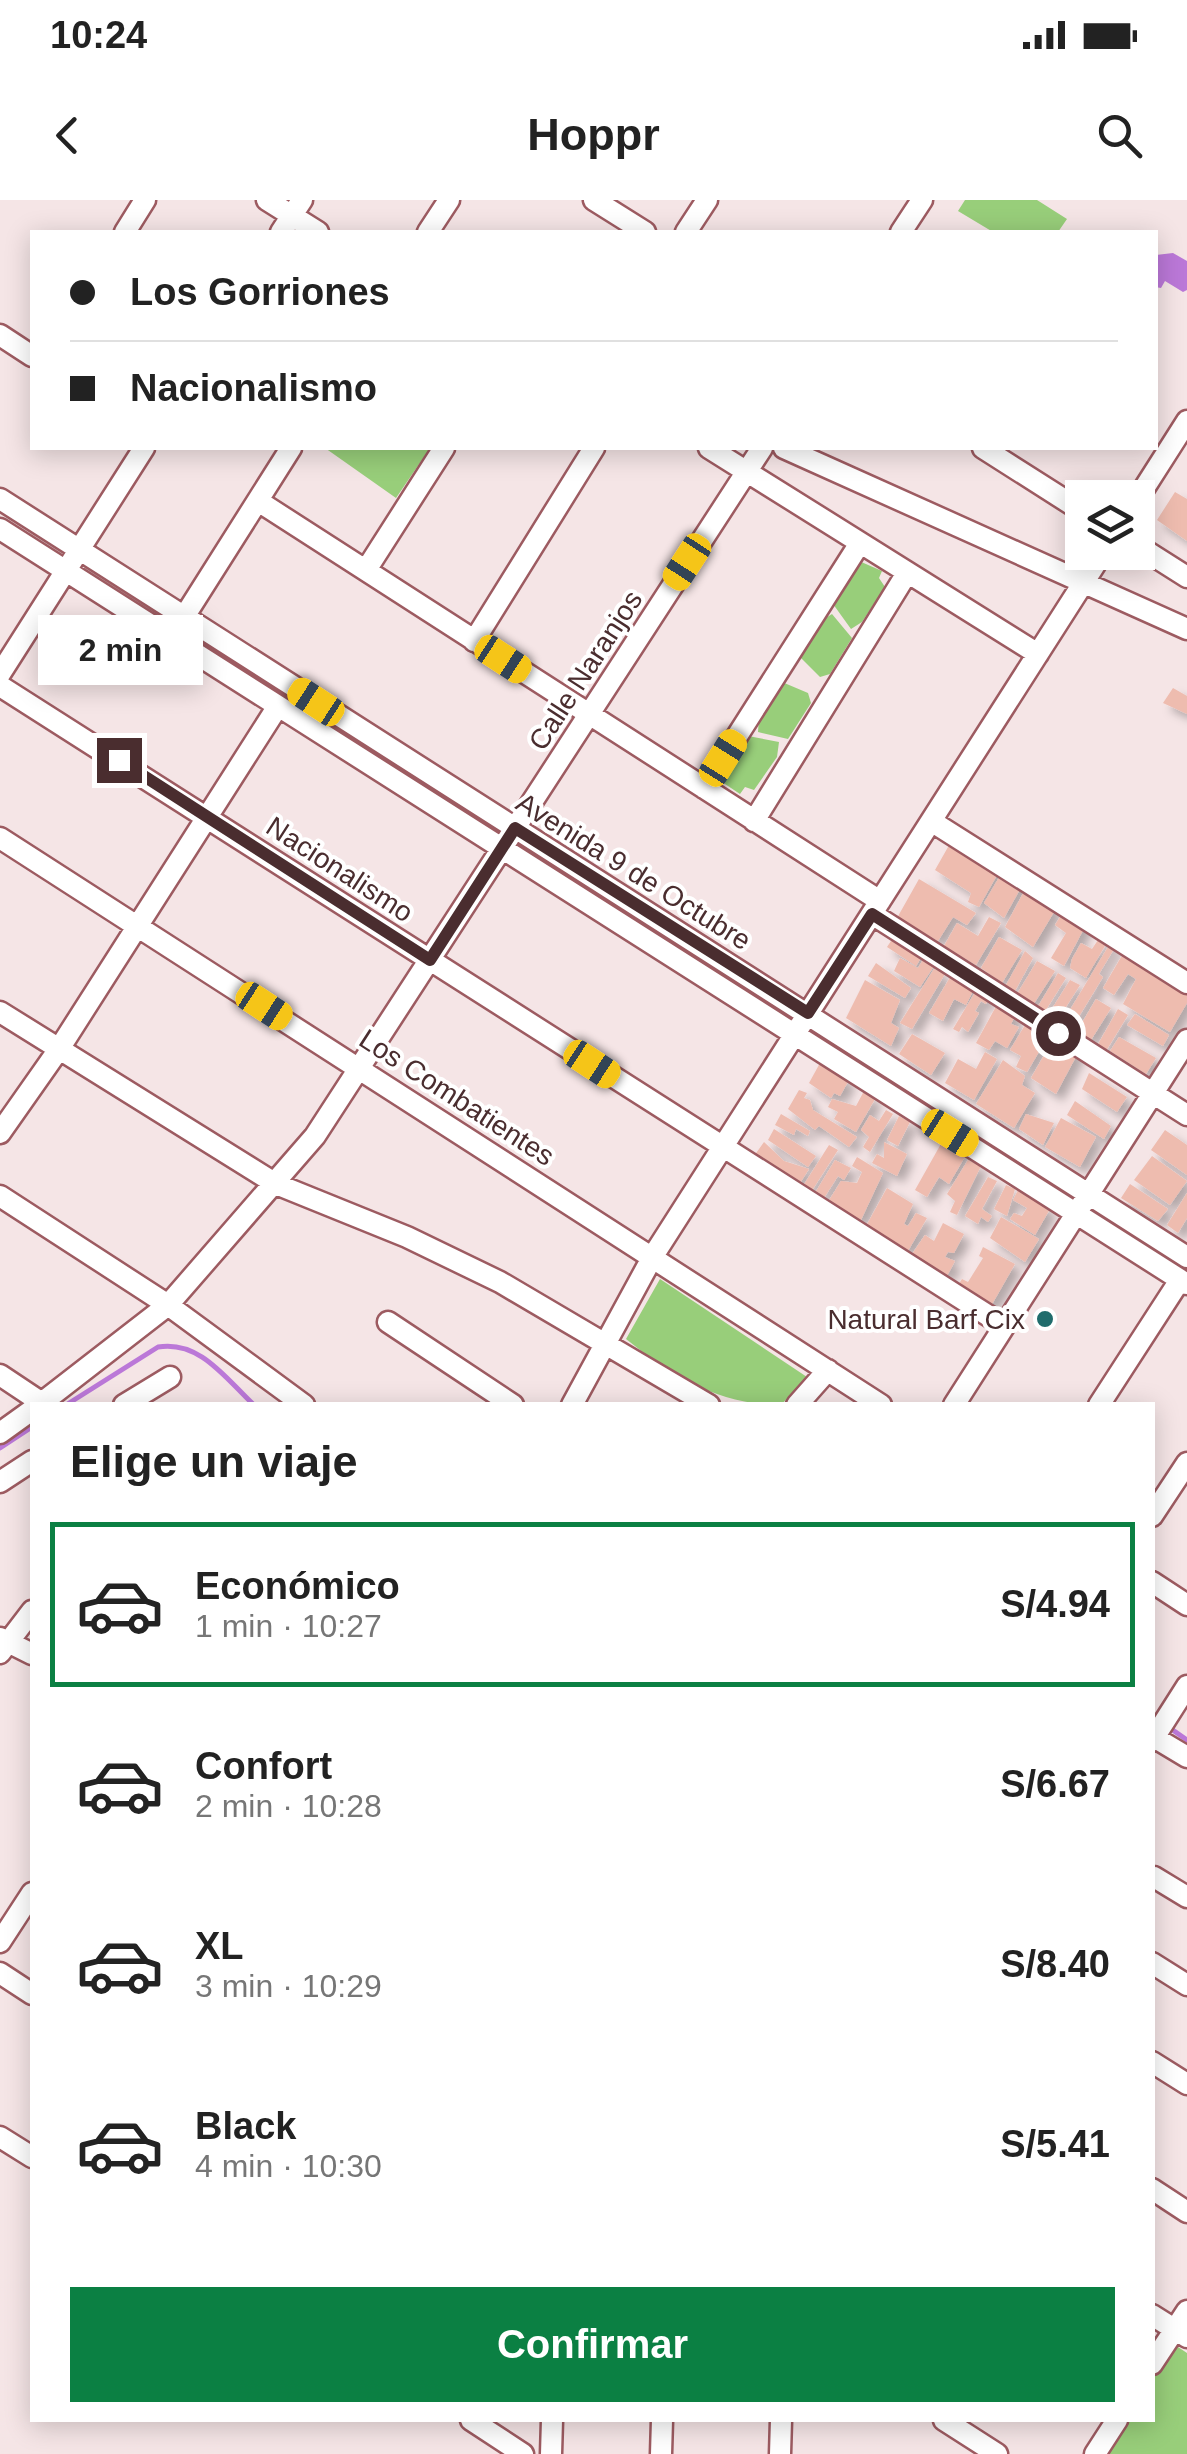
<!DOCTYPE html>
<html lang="es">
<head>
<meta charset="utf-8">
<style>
  body { margin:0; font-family:Helvetica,sans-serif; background:#f6f6f6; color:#222; height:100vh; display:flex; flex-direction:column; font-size:38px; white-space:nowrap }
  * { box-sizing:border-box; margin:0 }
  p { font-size:32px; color:#767676 }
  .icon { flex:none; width:55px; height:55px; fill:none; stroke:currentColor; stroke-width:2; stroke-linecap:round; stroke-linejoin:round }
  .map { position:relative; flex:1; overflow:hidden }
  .details { position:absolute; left:30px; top:1202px; width:1125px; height:1020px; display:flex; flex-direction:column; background:#fff; border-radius:0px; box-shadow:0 5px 25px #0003 }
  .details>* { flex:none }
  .hud { position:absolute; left:30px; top:30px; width:1128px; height:220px; border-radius:0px; box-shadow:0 5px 25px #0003; display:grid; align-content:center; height:220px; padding:0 40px; background:#fff }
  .tools { position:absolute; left:1065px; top:280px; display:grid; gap:20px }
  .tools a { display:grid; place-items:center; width:90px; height:90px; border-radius:0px; background:#fff; box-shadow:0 5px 25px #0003; font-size:50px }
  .end { position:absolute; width:45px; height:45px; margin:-22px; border:12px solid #4a2d2f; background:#fff; box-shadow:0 0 0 5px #fff }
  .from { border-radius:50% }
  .bubble { position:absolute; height:70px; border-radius:0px; background:#fff; box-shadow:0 5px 25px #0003; font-size:32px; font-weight:800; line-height:70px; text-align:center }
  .car { position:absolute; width:30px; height:60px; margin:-30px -15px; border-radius:12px; box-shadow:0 0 8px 2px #0007; background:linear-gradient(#f5c518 24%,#345 0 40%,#f5c518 0 76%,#345 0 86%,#f5c518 0) }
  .hud b { display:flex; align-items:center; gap:35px; height:95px; font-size:38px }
  .hud b+b { border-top:2px solid #e0e0e0 }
  .hud i { width:25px; height:25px; background:#222 }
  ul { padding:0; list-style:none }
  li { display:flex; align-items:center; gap:30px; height:165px; margin:0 20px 15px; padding:0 20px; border:5px solid transparent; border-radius:0px }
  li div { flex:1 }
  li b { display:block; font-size:38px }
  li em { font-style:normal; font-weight:800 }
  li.selected { border-color:#0b8043 }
  li>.icon { width:90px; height:90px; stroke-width:1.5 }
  h2 { padding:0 40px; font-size:45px; line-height:120px }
  .button { display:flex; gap:20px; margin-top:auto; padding:20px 40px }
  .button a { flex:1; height:115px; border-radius:0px; background:#0b8043; color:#fff; font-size:40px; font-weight:800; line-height:115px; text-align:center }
  .status { display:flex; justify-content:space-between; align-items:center; height:70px; padding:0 50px; background:#fff; direction:ltr }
  .status svg { height:28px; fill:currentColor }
  header { display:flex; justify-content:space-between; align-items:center; height:130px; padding:0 40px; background:#fff; font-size:45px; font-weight:800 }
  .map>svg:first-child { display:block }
</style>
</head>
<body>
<div class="status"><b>10:24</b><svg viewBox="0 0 49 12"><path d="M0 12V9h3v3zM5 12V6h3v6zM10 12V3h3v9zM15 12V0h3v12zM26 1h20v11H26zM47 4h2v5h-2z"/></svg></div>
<header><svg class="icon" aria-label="back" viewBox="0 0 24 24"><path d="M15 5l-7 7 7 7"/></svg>Hoppr<svg class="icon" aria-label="search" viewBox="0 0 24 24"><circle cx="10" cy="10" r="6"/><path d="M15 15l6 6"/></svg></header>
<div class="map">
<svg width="1187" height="2254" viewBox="0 0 1187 2254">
  <defs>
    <filter id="shadow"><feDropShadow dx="7" dy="7" stdDeviation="5" flood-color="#0004"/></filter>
  </defs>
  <rect width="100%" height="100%" fill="#f5e5e6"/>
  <path fill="#98ce7a" d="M965 0H1037L1067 19 1058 32H993L958 11Z
    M325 248H430L396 298Z
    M859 361 882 371 879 378 885 387 862 422 851 429 833 404Z
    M832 414 852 438 830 474 820 477 800 457 821 421Z
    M782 482 808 493 811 503 788 539 758 532 759 518Z
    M748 536 779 542 777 557 754 590 745 587 740 594 722 582V577Z
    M660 1079 807 1177 781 1205C720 1205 673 1177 626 1139Z
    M1178 2147 1187 2153V2254H1108L1125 2220H1152L1153 2178 1171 2149Z"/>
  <path fill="#bb78d8" d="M1173 53 1187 61V90L1183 92 1165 81 1161 88 1155 87 1156 55Z"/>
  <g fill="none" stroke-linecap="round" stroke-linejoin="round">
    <path stroke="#bb78d8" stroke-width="5" d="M66 1205 158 1147C200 1140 226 1179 254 1205
      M0 1248 32 1227
      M1167 1526 1187 1540"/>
  </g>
  <path fill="#eebcaf" filter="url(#shadow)" d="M1175 292 1187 299V341L1157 320Z
    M1173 488 1187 496V514L1163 503Z
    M952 640 1001 668 979 707 968 702 971 693 935 670Z
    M1004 669 1024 682 1004 718 984 703Z
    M919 679 976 713 967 725 953 717 938 741 897 718Z
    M1027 686 1057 707 1033 747 1005 727Z
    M1065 709 1087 723 1064 766 1051 758 1066 733 1055 725Z
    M989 717 1001 723 976 765 944 746 957 723 978 736Z
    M1102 734 1109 739 1086 778 1070 768 1072 759 1081 743 1092 749Z
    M895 735 924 753 916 766 887 747Z
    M999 737 1022 750 1002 783 981 768Z
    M1111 742 1117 744 1099 774 1103 777 1072 828 1062 823Z
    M1127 747 1187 784V803L1170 832 1123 804 1136 779 1128 774 1114 795 1103 788Z
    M1025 751 1033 758 1015 791 1006 785Z
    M927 753 938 760 920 787 894 771 900 758 918 768Z
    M1037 761 1055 771 1033 805 1017 794Z
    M876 763 911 788 905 798 868 776Z
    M934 769 945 774 912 829 900 823Z
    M1058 773 1066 778 1044 813 1037 808Z
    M952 774 975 787 966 805 954 799 943 821 929 813Z
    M865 780 900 800 891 823 899 828 891 846 846 818Z
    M1070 780 1080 785 1057 821 1048 815Z
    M977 789 990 796 986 804 981 801 975 811 979 813 968 832 962 827 959 832 953 829Z
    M1096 799 1111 808 1091 840 1076 833Z
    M999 801 1017 812 1011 824 1019 827 1007 848 995 841 989 850 976 843Z
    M1118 809 1128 815 1106 851 1097 846Z
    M1135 814 1169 835 1163 846 1127 825Z
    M1028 820 1049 835 1027 872 1016 867 1021 856 1010 850Z
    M912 834 945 853 931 875 899 854Z
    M1055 836 1079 851 1056 894 1031 878Z
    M1119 837 1156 858 1146 874 1110 851Z
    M985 852 997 859 974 900 945 883 958 859 976 869Z
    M1003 860 1025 876 1022 885 1035 893 1014 928 976 904Z
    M820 863 849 880 840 896 834 893 831 898 809 883Z
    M1089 873 1127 897 1117 912 1082 889Z
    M799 890 807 893 804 898 810 900 813 910 857 937 849 947 819 926 815 930 788 909Z
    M864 891 875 899 856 932 834 919 838 912 828 907 832 899 856 906Z
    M1075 901 1111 926 1104 939 1067 915Z
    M886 910 893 914 870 952 863 947 869 937 861 930 870 915 879 921Z
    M781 914 810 931 808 936 796 929 794 935 775 925Z
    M1026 914 1054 923 1043 945 1019 929Z
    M899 916 910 922 898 946 887 940Z
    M1061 918 1096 937 1080 967 1045 947Z
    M774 929 816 956 808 967 768 940Z
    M1165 930 1187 945V975L1151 950Z
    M764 942 784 961 809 969 800 983 754 956Z
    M884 942 907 954 897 976 872 963 877 954 884 958Z
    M942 942 966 955 949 984 939 977 927 997 915 990Z
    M829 945 838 950 811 992 803 986Z
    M1152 956 1187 981 1170 1005 1134 980Z
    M857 957 883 973 860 1022 828 1002 841 981 857 983 862 972 852 966Z
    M835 960 851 968 844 980 838 976 824 998 815 993Z
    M968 960 981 966 957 1015 950 1012 955 1001 947 994Z
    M988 977 997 981 982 1009 992 1016 988 1022 981 1017 978 1024 965 1016Z
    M1130 984 1168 1009 1158 1021 1121 998Z
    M1006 985 1015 989 1007 1016 994 1009Z
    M887 988 913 1004 904 1024 908 1026 916 1013 927 1018 908 1051 865 1028Z
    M1018 990 1050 1009 1035 1035 1010 1019 1014 1013 1022 1016 1027 1008 1013 1000Z
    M1187 993V1018L1178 1033 1167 1025Z
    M1001 1017 1039 1039 1025 1062 990 1038Z
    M943 1023 964 1034 954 1053 948 1052 945 1057 955 1061 947 1076 910 1057 925 1035 934 1041Z
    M983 1047 1015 1064 991 1106 957 1087 962 1079 968 1082 983 1058 979 1056Z"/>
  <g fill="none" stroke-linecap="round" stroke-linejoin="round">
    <g stroke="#9d5b61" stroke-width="25">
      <path id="minor" d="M267 0 318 32
        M594 0 645 32
        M125 32 145 0
        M281 32 302 0
        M428 32 449 0
        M686 32 707 0
        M901 32 922 0
        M0 135 32 156
        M709 248 1038 454
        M784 248 1187 429
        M983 248 1082 311
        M1138 298 1187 221
        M0 299 1187 1057
        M258 301 880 701
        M0 329 1187 1084
        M1138 346 1187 377
        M366 370 444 248
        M184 417 291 248
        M474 441 594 248
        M0 474 144 248
        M0 486 1003 1125
        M704 588 860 343
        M754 621 907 373
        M931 621 1187 783
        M0 638 881 1205
        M872 714 1187 915
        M0 812 276 984 407 1037 500 1082 709 1205
        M0 933 59 849 278 506
        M0 996 168 1105 304 1205
        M388 1122 513 1205
        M0 1175 42 1203
        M39 1205 168 1105 315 936 762 248
        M124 1205 170 1177
        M572 1205 653 1056 1103 352
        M797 1205 828 1170
        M954 1205 1187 840
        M1099 1205 1180 1080
        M0 1233 32 1210
        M0 1282 32 1261
        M1152 1316 1187 1263
        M1152 1382 1187 1405
        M0 1438 32 1454
        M0 1453 32 1411
        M1152 1536 1187 1557
        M1152 1541 1187 1486
        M1154 1677 1187 1697
        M0 1742 32 1693
        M1152 1763 1187 1785
        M0 1773 32 1794
        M1152 1862 1187 1884
        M0 1937 32 1957
        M1152 1989 1187 2012
        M1152 2115 1187 2137
        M1152 2164 1187 2111
        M471 2220 523 2254
        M944 2220 997 2254
        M551 2254 552 2220
        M661 2254 662 2220
        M780 2254 781 2220
        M1095 2254 1117 2220"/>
    </g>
    <use href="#minor" stroke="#fff" stroke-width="20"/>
  </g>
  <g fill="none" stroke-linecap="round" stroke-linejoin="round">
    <path stroke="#4a2d2f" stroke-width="12" d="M119 560 430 760 515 628 808 813 872 714 1058 833"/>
  </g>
  <circle fill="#206c6c" stroke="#fff" stroke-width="4" cx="1045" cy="1119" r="10"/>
  <g text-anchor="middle" stroke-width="8" stroke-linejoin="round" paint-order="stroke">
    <g font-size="28" fill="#4a2d2f" stroke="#fff">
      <text transform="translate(585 470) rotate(-57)" y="10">Calle Naranjos</text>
      <text transform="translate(340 669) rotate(33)" y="10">Nacionalismo</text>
      <text transform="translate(634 671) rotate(32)" y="10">Avenida 9 de Octubre</text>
      <text transform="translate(457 897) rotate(33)" y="10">Los Combatientes</text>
    </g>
    <g font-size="28" fill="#4a2d2f" stroke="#fff" text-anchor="end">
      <text x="1025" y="1129">Natural Barf Cix</text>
    </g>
  </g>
</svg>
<div class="tools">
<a><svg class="icon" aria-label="layers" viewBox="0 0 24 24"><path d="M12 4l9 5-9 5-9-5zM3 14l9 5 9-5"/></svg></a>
</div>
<i class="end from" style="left:1058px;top:833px"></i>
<i class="end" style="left:119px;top:560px"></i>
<div class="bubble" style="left:38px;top:415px;width:165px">2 min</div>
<i class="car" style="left:687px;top:362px;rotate:213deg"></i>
<i class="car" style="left:503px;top:459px;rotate:123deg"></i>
<i class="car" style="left:316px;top:502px;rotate:303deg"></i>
<i class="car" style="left:723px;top:558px;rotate:32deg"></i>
<i class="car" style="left:264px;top:806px;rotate:123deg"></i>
<i class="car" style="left:592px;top:864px;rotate:123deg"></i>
<i class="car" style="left:950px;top:933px;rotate:122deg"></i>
<div class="hud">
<b><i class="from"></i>Los Gorriones</b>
<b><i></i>Nacionalismo</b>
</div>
<section class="details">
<h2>Elige un viaje</h2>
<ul>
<li class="selected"><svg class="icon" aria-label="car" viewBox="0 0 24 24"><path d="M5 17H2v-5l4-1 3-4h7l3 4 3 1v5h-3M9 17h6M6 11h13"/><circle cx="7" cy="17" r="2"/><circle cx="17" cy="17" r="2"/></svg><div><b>Económico</b><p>1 min · 10:27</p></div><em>S/4.94</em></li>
<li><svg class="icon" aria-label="car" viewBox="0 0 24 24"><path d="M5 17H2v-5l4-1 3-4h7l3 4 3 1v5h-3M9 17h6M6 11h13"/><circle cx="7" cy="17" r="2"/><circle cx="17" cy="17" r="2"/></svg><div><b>Confort</b><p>2 min · 10:28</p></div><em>S/6.67</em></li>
<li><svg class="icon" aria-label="car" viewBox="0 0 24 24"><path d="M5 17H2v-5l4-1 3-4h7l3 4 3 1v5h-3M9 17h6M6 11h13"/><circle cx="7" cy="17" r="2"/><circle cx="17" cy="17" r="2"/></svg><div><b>XL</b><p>3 min · 10:29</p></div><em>S/8.40</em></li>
<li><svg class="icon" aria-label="car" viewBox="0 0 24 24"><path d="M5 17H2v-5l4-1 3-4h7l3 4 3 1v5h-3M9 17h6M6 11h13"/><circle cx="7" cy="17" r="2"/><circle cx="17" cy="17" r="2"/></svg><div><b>Black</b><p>4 min · 10:30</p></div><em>S/5.41</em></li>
</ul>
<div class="button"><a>Confirmar</a></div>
</section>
</div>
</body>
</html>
